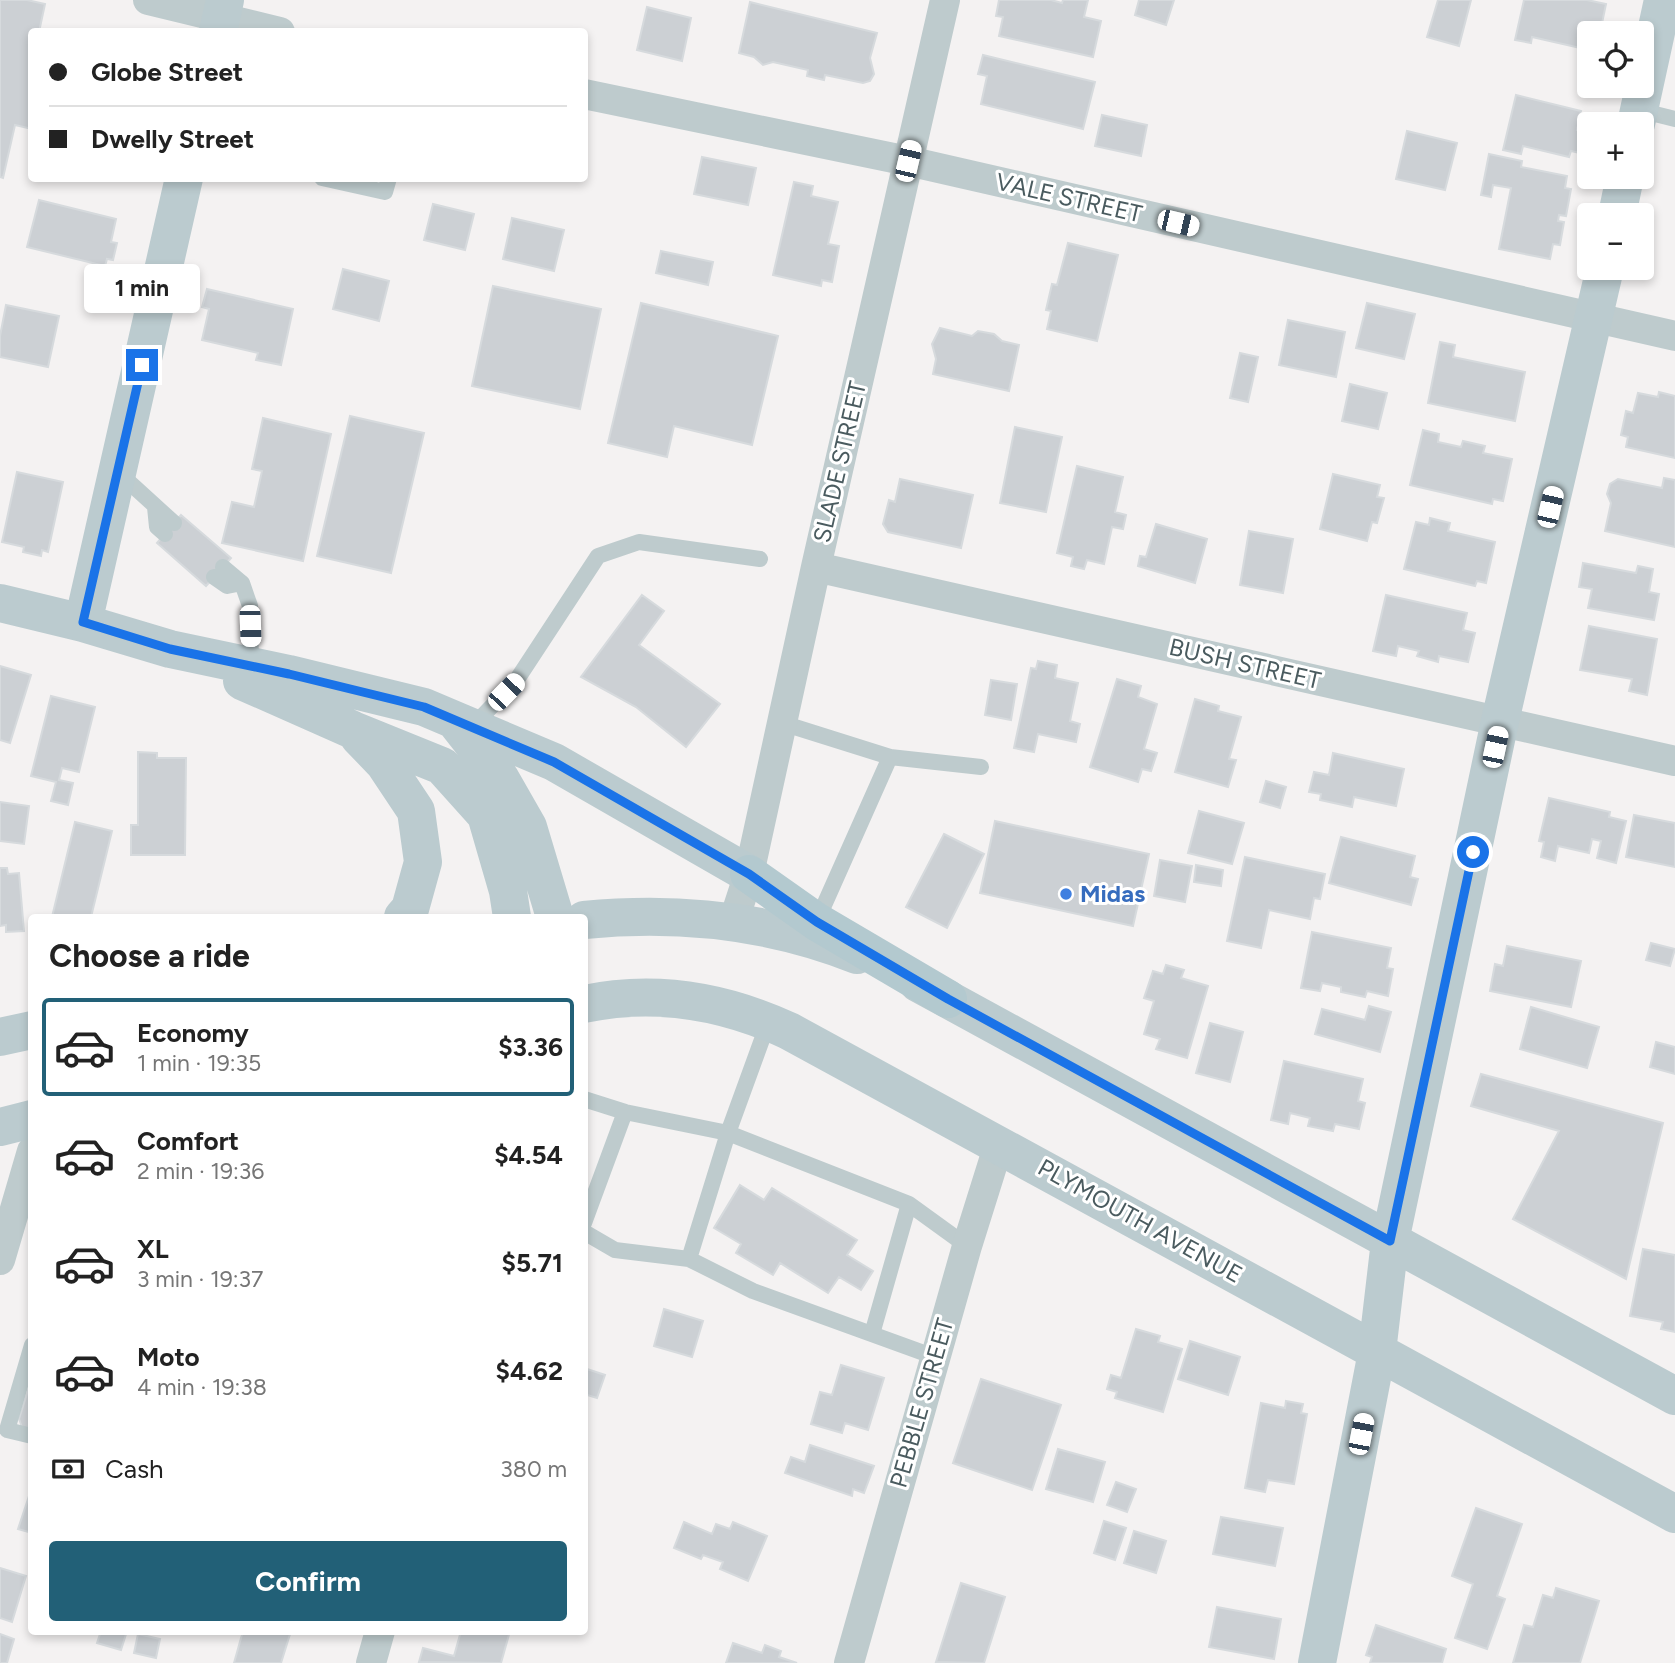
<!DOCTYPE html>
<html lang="en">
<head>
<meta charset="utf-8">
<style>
  body { margin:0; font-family:Figtree,sans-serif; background:#f2f2f2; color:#222; height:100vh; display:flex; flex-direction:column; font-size:26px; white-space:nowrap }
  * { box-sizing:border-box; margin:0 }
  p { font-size:23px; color:#767676 }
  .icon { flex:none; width:38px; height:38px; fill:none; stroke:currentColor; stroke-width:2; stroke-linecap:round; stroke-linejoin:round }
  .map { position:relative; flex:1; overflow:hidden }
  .side { position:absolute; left:28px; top:914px; width:560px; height:721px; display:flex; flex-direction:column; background:#fff; border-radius:7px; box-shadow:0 4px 10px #0003 }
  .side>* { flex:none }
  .hud { position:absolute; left:28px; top:28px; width:560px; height:154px; border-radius:7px; box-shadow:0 4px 10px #0003; display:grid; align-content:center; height:154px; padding:0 21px; background:#fff }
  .controls { position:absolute; left:1577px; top:21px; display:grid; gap:14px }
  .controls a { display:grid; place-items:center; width:77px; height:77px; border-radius:7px; background:#fff; box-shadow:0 4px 10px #0003; font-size:35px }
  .end { position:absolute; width:32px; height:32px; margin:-16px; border:9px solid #1a73e8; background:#fff; box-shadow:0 0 0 4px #fff }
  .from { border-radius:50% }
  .bubble { position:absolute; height:49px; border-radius:7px; background:#fff; box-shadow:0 4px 10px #0003; font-size:23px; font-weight:700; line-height:49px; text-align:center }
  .car { position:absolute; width:21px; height:42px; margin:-21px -10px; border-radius:9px; box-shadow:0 0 5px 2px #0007; background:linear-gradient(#fff 24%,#345 0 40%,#fff 0 76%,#345 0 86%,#fff 0) }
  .hud b { display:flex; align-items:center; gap:24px; height:66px; font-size:26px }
  .hud b+b { border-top:2px solid #e0e0e0 }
  .hud i { width:18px; height:18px; background:#222 }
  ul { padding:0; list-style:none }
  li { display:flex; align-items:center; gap:21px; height:98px; margin:0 14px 10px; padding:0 7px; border:4px solid transparent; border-radius:7px }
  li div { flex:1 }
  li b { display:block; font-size:26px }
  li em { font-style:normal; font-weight:700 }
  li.on { border-color:#226077 }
  li>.icon { width:63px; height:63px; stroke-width:1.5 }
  h2 { padding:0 21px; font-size:32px; line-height:84px }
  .pay { display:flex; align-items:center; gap:18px; height:77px; padding:0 21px; font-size:26px }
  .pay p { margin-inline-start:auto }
  .action { display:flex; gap:14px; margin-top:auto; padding:14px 21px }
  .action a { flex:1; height:80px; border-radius:7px; background:#226077; color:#fff; font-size:28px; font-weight:700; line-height:80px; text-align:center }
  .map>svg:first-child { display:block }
</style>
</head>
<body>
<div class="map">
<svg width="1675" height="1663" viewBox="0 0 1675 1663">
  <rect width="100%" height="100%" fill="#f4f2f2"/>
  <path fill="#ccd0d4" stroke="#d6dadd" stroke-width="2" d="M0 0H27L45 4 39 32H32V129L15 125 3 178 0 177Z
    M999 0H1051L1062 3 1063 0H1088L1084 17 1101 21 1093 57 999 36 1003 17 996 16Z
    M1139 0H1174L1166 25 1135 15Z
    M1438 0H1471L1459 46 1427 37Z
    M1524 0H1587L1606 4 1600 33H1589V50L1532 37 1531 43 1515 40Z
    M750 2 877 33 870 58 874 74 870 81 863 83 825 75 824 80 807 76 808 70 773 62 763 65 754 57 739 53Z
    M647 7 691 18 682 61 637 50Z
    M983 55 1095 82 1083 129 981 104 987 76 978 74Z
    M1516 95 1581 111 1577 130 1585 132 1580 153 1571 151 1569 157 1523 146 1521 154 1503 150Z
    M1102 115 1147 125 1141 156 1095 146Z
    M1407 131 1457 143 1445 190 1396 179Z
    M1489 154 1522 161 1521 167 1567 176 1565 188 1571 189 1566 216 1559 215 1558 221 1564 222 1560 245 1553 244 1550 259 1499 249 1511 188 1493 185 1491 197 1481 195Z
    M702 157 756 168 748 205 694 194Z
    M794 182 813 186 811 196 838 202 828 244 839 246 832 282 822 280 821 286 773 275Z
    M39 200 116 219 111 242 117 243 113 260 107 259 105 266 27 247Z
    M433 204 474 214 465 250 424 240Z
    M512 218 564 230 554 271 503 259Z
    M1068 243 1118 255 1097 341 1047 329 1051 311 1046 310 1052 284 1057 285Z
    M661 251 713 262 708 285 656 273Z
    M343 269 389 281 379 321 333 309Z
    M493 286 601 309 580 409 472 386Z
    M207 289 293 309 281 365 256 360 258 353 202 340 209 309 202 307Z
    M641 303 778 336 752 445 674 426 667 457 608 443Z
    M1367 303 1415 314 1404 359 1356 348Z
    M6 305 59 316 48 367 0 357V336Z
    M1288 320 1345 332 1336 377 1279 365Z
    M940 328 972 336 978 331 994 334 1002 341 1019 345 1009 391 933 374 936 359 932 344Z
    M1440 342 1455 345 1453 357 1525 372 1515 421 1428 403Z
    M1240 353 1258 357 1248 402 1230 398Z
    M1350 384 1387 393 1378 429 1342 421Z
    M1659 392 1675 396V458L1626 447 1628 437 1621 435 1626 411 1633 413 1638 393 1658 397Z
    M350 416 424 433 391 573 317 556Z
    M263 418 331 434 303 561 222 543 232 502 254 507 262 471 252 469Z
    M1015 427 1062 437 1046 512 1000 503Z
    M1423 430 1439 434 1438 442 1461 447 1463 441 1485 446 1483 453 1512 459 1503 501 1493 499 1492 504 1410 485Z
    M1077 466 1123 477 1115 512 1126 515 1123 529 1112 527 1104 564 1087 560 1084 569 1071 566 1073 557 1057 553Z
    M17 472 63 482 48 552 42 550 41 556 23 552 24 547 2 542Z
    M1333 474 1380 485 1377 497 1384 498 1377 523 1372 522 1367 541 1320 529Z
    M1664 478 1675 480V547L1605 531 1611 503 1607 494 1610 484 1618 479 1662 488Z
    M900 479 973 495 961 548 888 532 883 524 889 500 895 502Z
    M181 515 231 558 206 586 157 543Z
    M1430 518 1450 523 1448 531 1495 542 1486 583 1477 581 1475 586 1404 569 1416 522 1429 525Z
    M1156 524 1207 539 1195 583 1138 566 1140 556 1146 557Z
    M1249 531 1293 539 1283 593 1240 585Z
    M1583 563 1636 573 1638 566 1653 569 1649 592 1659 594 1654 620 1588 608 1592 589 1579 587Z
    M642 595 664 611 639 645 720 704 686 747 636 707 581 677Z
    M1386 595 1467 613 1463 630 1475 633 1468 662 1439 656 1438 662 1417 656 1419 651 1398 646 1396 656 1373 651Z
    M1589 626 1657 639 1647 695 1629 691 1632 679 1580 670Z
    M1038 661 1057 665 1055 678 1078 683 1070 721 1080 724 1076 742 1038 734 1034 752 1014 748 1031 668 1036 669Z
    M0 666 31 675 10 743 0 740Z
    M1117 679 1141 686 1138 697 1157 704 1144 749 1157 753 1151 771 1142 769 1138 782 1090 767Z
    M991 680 1017 684 1011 720 985 715Z
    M51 696 95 707 79 772 62 768 59 780 73 783 68 805 51 801 56 782 31 776Z
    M1195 699 1219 706 1218 711 1241 717 1229 759 1236 760 1228 787 1175 772Z
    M138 752 157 753V758H186L185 855H131V825H138Z
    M1333 753 1404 769 1396 806 1354 797 1352 807 1320 800 1321 794 1309 792 1314 772 1329 775Z
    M1266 781 1286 787 1280 808 1260 802Z
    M1549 798 1610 812 1609 817 1626 821 1616 863 1597 858 1601 841 1592 839 1589 853 1558 846 1555 861 1541 857 1544 842 1539 841Z
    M0 802 29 806 24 844 0 841Z
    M1199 811 1244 823 1232 864 1188 853Z
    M1634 815 1675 823V867L1626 857Z
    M995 821 1149 854 1133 926 980 893Z
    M75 822 112 831 91 917H52Z
    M944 834 984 854 947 928 906 907Z
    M1341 837 1415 856 1410 877 1418 879 1411 905 1329 883Z
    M1245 857 1325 874 1320 899 1314 898 1310 919 1269 910 1261 948 1227 941Z
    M1160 860 1192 866 1185 902 1154 896Z
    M1196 865 1223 870 1221 886 1194 882Z
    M0 868H7L8 874 19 873 24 931 6 932V925L0 926Z
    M1312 932 1391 948 1387 968 1393 969 1388 996 1367 991 1365 997 1341 992V987L1322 983 1320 991 1301 988Z
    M1651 943 1675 949 1670 966 1646 960Z
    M1507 946 1581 961 1571 1007 1490 991 1495 964 1503 966Z
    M1166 965 1184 970 1181 978 1208 986 1187 1058 1156 1049 1160 1039 1144 1034 1154 1001 1144 998 1153 971 1163 974Z
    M1369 1006 1391 1012 1380 1052 1315 1034 1322 1009 1365 1020Z
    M1531 1007 1599 1027 1587 1068 1520 1049Z
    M1210 1023 1243 1032 1230 1082 1196 1073Z
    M1656 1042 1675 1047V1074L1650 1067Z
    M1284 1061 1363 1079 1358 1101 1365 1103 1359 1129 1335 1124 1333 1131 1308 1126 1310 1118 1290 1113 1288 1124 1271 1120Z
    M1481 1074 1663 1123 1626 1279 1513 1219 1559 1131 1471 1106Z
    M740 1185 764 1200 772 1188 857 1240 847 1255 873 1271 861 1290 839 1277 828 1293 780 1263 773 1275 736 1253 741 1244 714 1228Z
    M1643 1249 1675 1255V1332L1661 1329 1663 1322 1630 1316Z
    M664 1309 703 1321 692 1357 654 1346Z
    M1136 1329 1160 1336 1158 1342 1182 1349 1163 1412 1115 1398 1117 1392 1107 1389 1111 1375 1121 1378Z
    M1190 1341 1240 1357 1228 1395 1178 1379Z
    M841 1365 884 1378 868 1430 845 1423 842 1433 811 1424 820 1392 832 1395Z
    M584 1368 605 1375 597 1398 584 1394Z
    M32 1378V1429L22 1427 19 1419Z
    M981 1379 1061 1405 1032 1490 953 1463Z
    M1286 1401 1303 1404 1301 1413 1307 1414 1294 1484 1268 1480 1265 1492 1245 1488 1261 1403 1285 1408Z
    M810 1445 874 1466 864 1493 853 1489 852 1496 785 1473 791 1457 805 1462Z
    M1058 1449 1105 1462 1093 1502 1046 1489Z
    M1116 1482 1136 1489 1127 1512 1107 1505Z
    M32 1487V1533L18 1529Z
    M1476 1508 1522 1524 1497 1596 1505 1599 1487 1649 1455 1638 1473 1584 1452 1576Z
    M1221 1517 1283 1528 1275 1566 1213 1554Z
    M1104 1521 1126 1528 1115 1560 1094 1553Z
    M684 1522 712 1534 716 1524 730 1529 733 1522 767 1536 748 1581 720 1569 723 1562 703 1555 701 1559 674 1548Z
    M1134 1531 1166 1541 1156 1573 1124 1563Z
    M0 1568 26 1576 12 1622 0 1618Z
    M961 1583 1005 1597 984 1663 936 1662Z
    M1556 1588 1599 1601 1580 1663H1513L1524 1625 1533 1627 1543 1595 1553 1598Z
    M1217 1607 1281 1619 1274 1659 1209 1647Z
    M1376 1625 1446 1649 1442 1663H1370L1372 1657 1366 1655Z
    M101 1631H127L121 1650 97 1643Z
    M243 1631H291L281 1663H234Z
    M461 1631H510L501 1663 419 1662 423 1648 454 1656Z
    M0 1634 14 1639 7 1663H0Z
    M138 1634 160 1639 156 1658 134 1653Z
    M733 1643 762 1653 765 1645 781 1651 779 1657 797 1663H726Z"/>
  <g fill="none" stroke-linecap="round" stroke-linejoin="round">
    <path stroke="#becbcd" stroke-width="16" d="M1639 110 1675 119
      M322 178 385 192 389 178
      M119 473 174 523
      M155 507 157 527 165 534
      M223 567 242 583 250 606 251 666
      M214 577 227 586 242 583
      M782 723 890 757 981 767
      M472 727 516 681 598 556 639 542 760 559
      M817 921 890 757
      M584 1099 625 1112
      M584 1223 625 1112 728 1133 909 1204 967 1246
      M584 1232 615 1250 689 1259 753 1291 935 1357
      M689 1259 728 1133 768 1023
      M872 1334 909 1204
      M32 1345 7 1430 32 1436"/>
    <path stroke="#becbcd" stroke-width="30" d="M148 0 280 32
      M584 94 908 161 1675 336
      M816 567 1675 761
      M733 923 749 874 816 567 945 0
      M0 1260 32 1151
      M371 1663 380 1631
      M849 1663 967 1246 999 1144"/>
    <path stroke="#bbcbcf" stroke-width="38" d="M218 32 225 0
      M1636 124 1663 0
      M1617 215 1625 177
      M0 603 83 623 170 649 289 674 424 707 554 762 749 874
      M83 623 184 178
      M242 681 353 730 442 766 486 815 508 891 512 917
      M456 722 500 778 528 827 555 917
      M359 737 384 763 416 811 423 862 410 909 403 917
      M584 920C677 911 771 921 857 955
      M918 983 1675 1396
      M584 1004C655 989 724 1001 789 1031L1675 1514
      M0 1037 32 1030
      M0 1127 32 1119
      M1317 1663 1377 1352 1390 1241 1500 721 1605 268"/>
    <path stroke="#b3c9cf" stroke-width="38" d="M749 874 817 922 948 999"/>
  </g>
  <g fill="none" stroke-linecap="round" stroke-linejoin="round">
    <path stroke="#1a73e8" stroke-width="9" d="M142 365 83 622 170 649 289 674 424 707 554 762 749 874 817 922 948 999 1390 1241 1473 852"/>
  </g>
  <circle fill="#3f7fe0" stroke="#fff" stroke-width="2.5" cx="1066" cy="894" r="7"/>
  <g text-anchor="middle" stroke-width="6" stroke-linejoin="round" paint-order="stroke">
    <g font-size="24" fill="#4a5b5f" stroke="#fff">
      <text transform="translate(1069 198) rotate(13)" y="8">VALE STREET</text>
      <text transform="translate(840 462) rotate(-77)" y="8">SLADE STREET</text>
      <text transform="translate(1245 664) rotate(13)" y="8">BUSH STREET</text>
      <text transform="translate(1140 1221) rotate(29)" y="8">PLYMOUTH AVENUE</text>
      <text transform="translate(922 1403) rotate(-74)" y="8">PEBBLE STREET</text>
    </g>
    <g font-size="24" font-weight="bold" fill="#366cbe" stroke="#fff" text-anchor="start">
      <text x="1080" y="902">Midas</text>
    </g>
  </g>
</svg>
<div class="controls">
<a><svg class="icon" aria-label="locate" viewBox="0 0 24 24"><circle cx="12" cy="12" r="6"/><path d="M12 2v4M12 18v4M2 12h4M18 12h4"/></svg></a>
<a>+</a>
<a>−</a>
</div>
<i class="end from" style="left:1473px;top:852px"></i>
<i class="end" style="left:142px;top:365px"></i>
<div class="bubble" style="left:84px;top:264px;width:116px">1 min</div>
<i class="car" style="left:908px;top:161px;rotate:13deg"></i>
<i class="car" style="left:1178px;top:223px;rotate:103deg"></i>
<i class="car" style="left:1550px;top:507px;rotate:13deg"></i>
<i class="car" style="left:250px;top:626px;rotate:178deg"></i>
<i class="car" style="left:506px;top:692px;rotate:44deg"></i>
<i class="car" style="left:1495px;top:747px;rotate:12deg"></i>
<i class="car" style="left:1361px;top:1434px;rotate:11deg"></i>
<div class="hud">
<b><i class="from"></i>Globe Street</b>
<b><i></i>Dwelly Street</b>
</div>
<section class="side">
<h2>Choose a ride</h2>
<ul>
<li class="on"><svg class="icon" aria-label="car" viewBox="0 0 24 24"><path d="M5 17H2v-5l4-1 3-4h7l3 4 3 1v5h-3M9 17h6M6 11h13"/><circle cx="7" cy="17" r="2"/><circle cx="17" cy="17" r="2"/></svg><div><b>Economy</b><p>1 min · 19:35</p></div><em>$3.36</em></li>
<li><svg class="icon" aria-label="car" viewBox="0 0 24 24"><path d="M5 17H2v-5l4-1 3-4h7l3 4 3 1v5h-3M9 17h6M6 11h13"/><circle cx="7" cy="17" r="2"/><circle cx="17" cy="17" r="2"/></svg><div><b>Comfort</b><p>2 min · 19:36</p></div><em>$4.54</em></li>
<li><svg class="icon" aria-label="car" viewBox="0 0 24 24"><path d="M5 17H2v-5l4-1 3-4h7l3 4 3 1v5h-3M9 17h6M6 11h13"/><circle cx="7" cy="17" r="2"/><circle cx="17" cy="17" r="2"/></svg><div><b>XL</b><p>3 min · 19:37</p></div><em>$5.71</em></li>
<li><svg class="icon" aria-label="car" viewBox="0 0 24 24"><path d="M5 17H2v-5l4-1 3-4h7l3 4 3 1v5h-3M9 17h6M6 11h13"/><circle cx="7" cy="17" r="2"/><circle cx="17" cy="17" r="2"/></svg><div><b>Moto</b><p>4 min · 19:38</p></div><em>$4.62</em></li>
</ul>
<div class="pay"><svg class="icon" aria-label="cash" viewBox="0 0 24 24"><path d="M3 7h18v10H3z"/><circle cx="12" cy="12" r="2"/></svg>Cash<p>380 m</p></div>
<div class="action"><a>Confirm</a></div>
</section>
</div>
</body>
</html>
